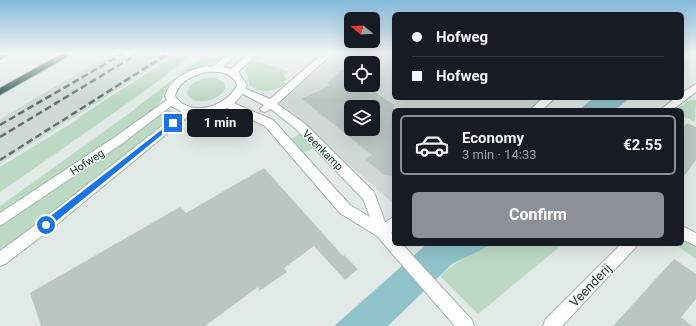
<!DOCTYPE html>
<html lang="en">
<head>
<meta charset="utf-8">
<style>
  body { margin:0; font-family:Roboto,sans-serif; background:#20242c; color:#f1f3f6; height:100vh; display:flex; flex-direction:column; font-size:15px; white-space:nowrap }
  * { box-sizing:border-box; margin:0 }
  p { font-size:13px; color:#9ea1a6 }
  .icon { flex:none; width:22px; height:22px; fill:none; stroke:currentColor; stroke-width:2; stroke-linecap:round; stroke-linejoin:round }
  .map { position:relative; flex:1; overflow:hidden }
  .drawer { position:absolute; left:392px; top:108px; width:292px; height:138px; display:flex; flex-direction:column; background:#171b24; border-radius:6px; box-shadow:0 4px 16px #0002 }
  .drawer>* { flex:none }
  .top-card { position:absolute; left:392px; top:12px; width:292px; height:88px; border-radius:6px; box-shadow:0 4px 16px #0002; display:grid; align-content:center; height:88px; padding:0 20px; background:#171b24 }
  .needle { width:26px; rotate:288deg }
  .fabs { position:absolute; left:344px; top:12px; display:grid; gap:8px }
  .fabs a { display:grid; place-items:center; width:36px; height:36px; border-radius:6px; background:#171b24; box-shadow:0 4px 16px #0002; font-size:20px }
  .end { position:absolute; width:18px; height:18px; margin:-9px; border:5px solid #1a73e8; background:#fff; box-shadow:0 0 0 2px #fff }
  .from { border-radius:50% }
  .bubble { position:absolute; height:28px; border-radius:6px; background:#171b24; box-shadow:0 4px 16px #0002; font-size:13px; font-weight:700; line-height:28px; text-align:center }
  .top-card b { display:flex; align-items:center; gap:14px; height:38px; font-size:15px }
  .top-card b+b { border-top:1px solid #363941 }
  .top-card i { width:10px; height:10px; background:#f1f3f6 }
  ul { padding:7px 0 0; list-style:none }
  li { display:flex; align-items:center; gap:12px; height:60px; margin:0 8px 6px; padding:0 12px; border:2px solid transparent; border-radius:6px }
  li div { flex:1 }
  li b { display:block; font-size:15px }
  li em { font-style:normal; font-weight:700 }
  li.active { border-color:#8c9099 }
  li>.icon { width:36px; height:36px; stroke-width:1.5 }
  .button { display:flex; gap:8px; margin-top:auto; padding:8px 20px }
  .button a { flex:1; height:46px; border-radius:6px; background:#8c9099; color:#fff; font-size:16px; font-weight:700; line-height:46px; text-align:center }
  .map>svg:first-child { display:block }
</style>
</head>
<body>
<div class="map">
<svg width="696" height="326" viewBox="0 0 696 326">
  <rect width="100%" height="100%" fill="#e1eae6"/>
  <path fill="#d0d9d5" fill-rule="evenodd" d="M112 53H176L0 164V119Z
    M337 53H394V98H547L531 110H394V204L279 104ZM351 63H373V85H351ZM351 107H373V129H351Z"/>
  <path fill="#bcd9c3" d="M178 53H195C175 67 158 82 139 95 93 128 46 160 0 192V167L77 120 84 114Z
    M210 53H229C212 68 192 65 175 78 164 87 164 100 155 110L0 216V206L131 112 186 69Z
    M253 60 288 71 284 75 287 79 283 82 286 84C275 91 261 94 250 86L245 70Z
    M206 78H216L224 82 226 87C221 101 195 107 187 94 188 84 197 80 206 78Z
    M690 100H696L695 122 682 116V110H675Z
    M168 109 178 114 72 200 0 251V224L133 136Z
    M301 133 315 147 304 153 291 139Z
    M684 240 696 247V259L679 247Z
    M493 244H563L478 314 440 276C456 261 473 253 493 244Z"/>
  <path fill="#8fc2c9" d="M593 98H630L615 110H579Z
    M427 244H493L452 264 388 326H334Z"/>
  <path fill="#bac7c1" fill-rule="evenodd" d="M351 62V85H365L394 105V176L384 175 365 159 372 155 302 99 330 85 327 83ZM351 107H373V129H351Z
    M687 123 696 127V160L682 179V129Z
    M264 168 343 256 344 255 358 269 345 280 314 246 284 268 287 272 259 291 258 287 205 326H41L30 293 180 207 186 213Z
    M674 259 696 274V299L681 317 692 326H613Z"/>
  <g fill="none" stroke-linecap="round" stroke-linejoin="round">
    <g stroke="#a5b1ac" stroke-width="2">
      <path id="minor" d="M323 53H333L277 104 304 123 374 192 385 222 394 217V231L391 233 394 235V244H402L472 320 474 326H455L377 236 340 213 265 126 223 106 222 104 227 101 231 102 273 120 350 205 370 217 363 199 296 129 271 109 265 112 261 111 260 109 264 105 235 90 240 87 244 88 270 99Z
        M696 84V92L672 110H660L675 98H682V93Z
        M543 98H555L542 110H530Z
        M682 226 696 233V246L682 239Z
        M621 244H637L635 248 562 326H543L545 320Z"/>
    </g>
    <g stroke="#a2b4ad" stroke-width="2">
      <path id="secondary" d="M228 53H238L223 67 231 69 249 53H259L238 72 247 85C238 108 215 117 191 114L51 229 5 264 0 266V251L41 221 181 111 171 106 123 143 0 226V213L115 137 167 100 165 96C171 78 186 71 204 67 206 66 211 67 213 66 218 64 224 57 228 53ZM206 72C219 71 232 72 237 85 228 106 190 119 175 96 179 81 192 76 206 72Z"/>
    </g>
    <g stroke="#c2c7c6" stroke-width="2">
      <path id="motorway" d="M0 53H11L0 60Z
        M63 53H74L0 95V88Z"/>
    </g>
    <use href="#minor" fill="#fff" fill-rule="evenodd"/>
    <use href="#secondary" fill="#fff" fill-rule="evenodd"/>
    <use href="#motorway" fill="#336156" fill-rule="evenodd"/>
    <path stroke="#5e746d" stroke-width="2.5" stroke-dasharray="7 3.5" stroke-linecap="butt" d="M0 125 124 53
      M0 137 139 53
      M0 160 169 53"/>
  </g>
  <linearGradient id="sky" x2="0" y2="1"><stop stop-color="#84badc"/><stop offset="0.54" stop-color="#f2f6f4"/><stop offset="1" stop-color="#f2f6f4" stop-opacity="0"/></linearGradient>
  <rect width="696" height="99" fill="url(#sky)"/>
  <path fill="#1a73e8" d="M173 121 176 123 175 124 49 227H43V222Z"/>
  <g text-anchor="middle" stroke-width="3" stroke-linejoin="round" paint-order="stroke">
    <g font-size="11" fill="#243832" stroke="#f1f7f4">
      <text transform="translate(323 150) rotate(45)" y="4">Veenkamp</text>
      <text transform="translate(87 162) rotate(-33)" y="4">Hofweg</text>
    </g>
    <g font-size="13" fill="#243832" stroke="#f1f7f4">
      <text transform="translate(590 285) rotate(-46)" y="5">Veenderij</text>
    </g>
  </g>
</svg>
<div class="fabs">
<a><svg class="needle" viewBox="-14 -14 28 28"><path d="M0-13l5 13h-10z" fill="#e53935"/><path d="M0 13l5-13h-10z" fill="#9ea1a6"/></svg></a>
<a><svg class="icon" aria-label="locate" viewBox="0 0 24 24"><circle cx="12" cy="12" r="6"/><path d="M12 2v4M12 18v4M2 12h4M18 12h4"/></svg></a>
<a><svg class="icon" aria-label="layers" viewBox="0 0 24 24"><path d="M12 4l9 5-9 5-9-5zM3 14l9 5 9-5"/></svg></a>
</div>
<i class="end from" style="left:46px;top:225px"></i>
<i class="end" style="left:173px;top:123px"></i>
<div class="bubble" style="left:187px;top:109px;width:66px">1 min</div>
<div class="top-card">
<b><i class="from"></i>Hofweg</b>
<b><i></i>Hofweg</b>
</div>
<section class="drawer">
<ul>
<li class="active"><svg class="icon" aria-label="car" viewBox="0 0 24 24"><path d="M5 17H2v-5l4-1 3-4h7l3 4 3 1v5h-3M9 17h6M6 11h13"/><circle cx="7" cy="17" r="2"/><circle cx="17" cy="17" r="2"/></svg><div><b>Economy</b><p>3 min · 14:33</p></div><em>€2.55</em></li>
</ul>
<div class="button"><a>Confirm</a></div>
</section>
</div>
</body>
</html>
